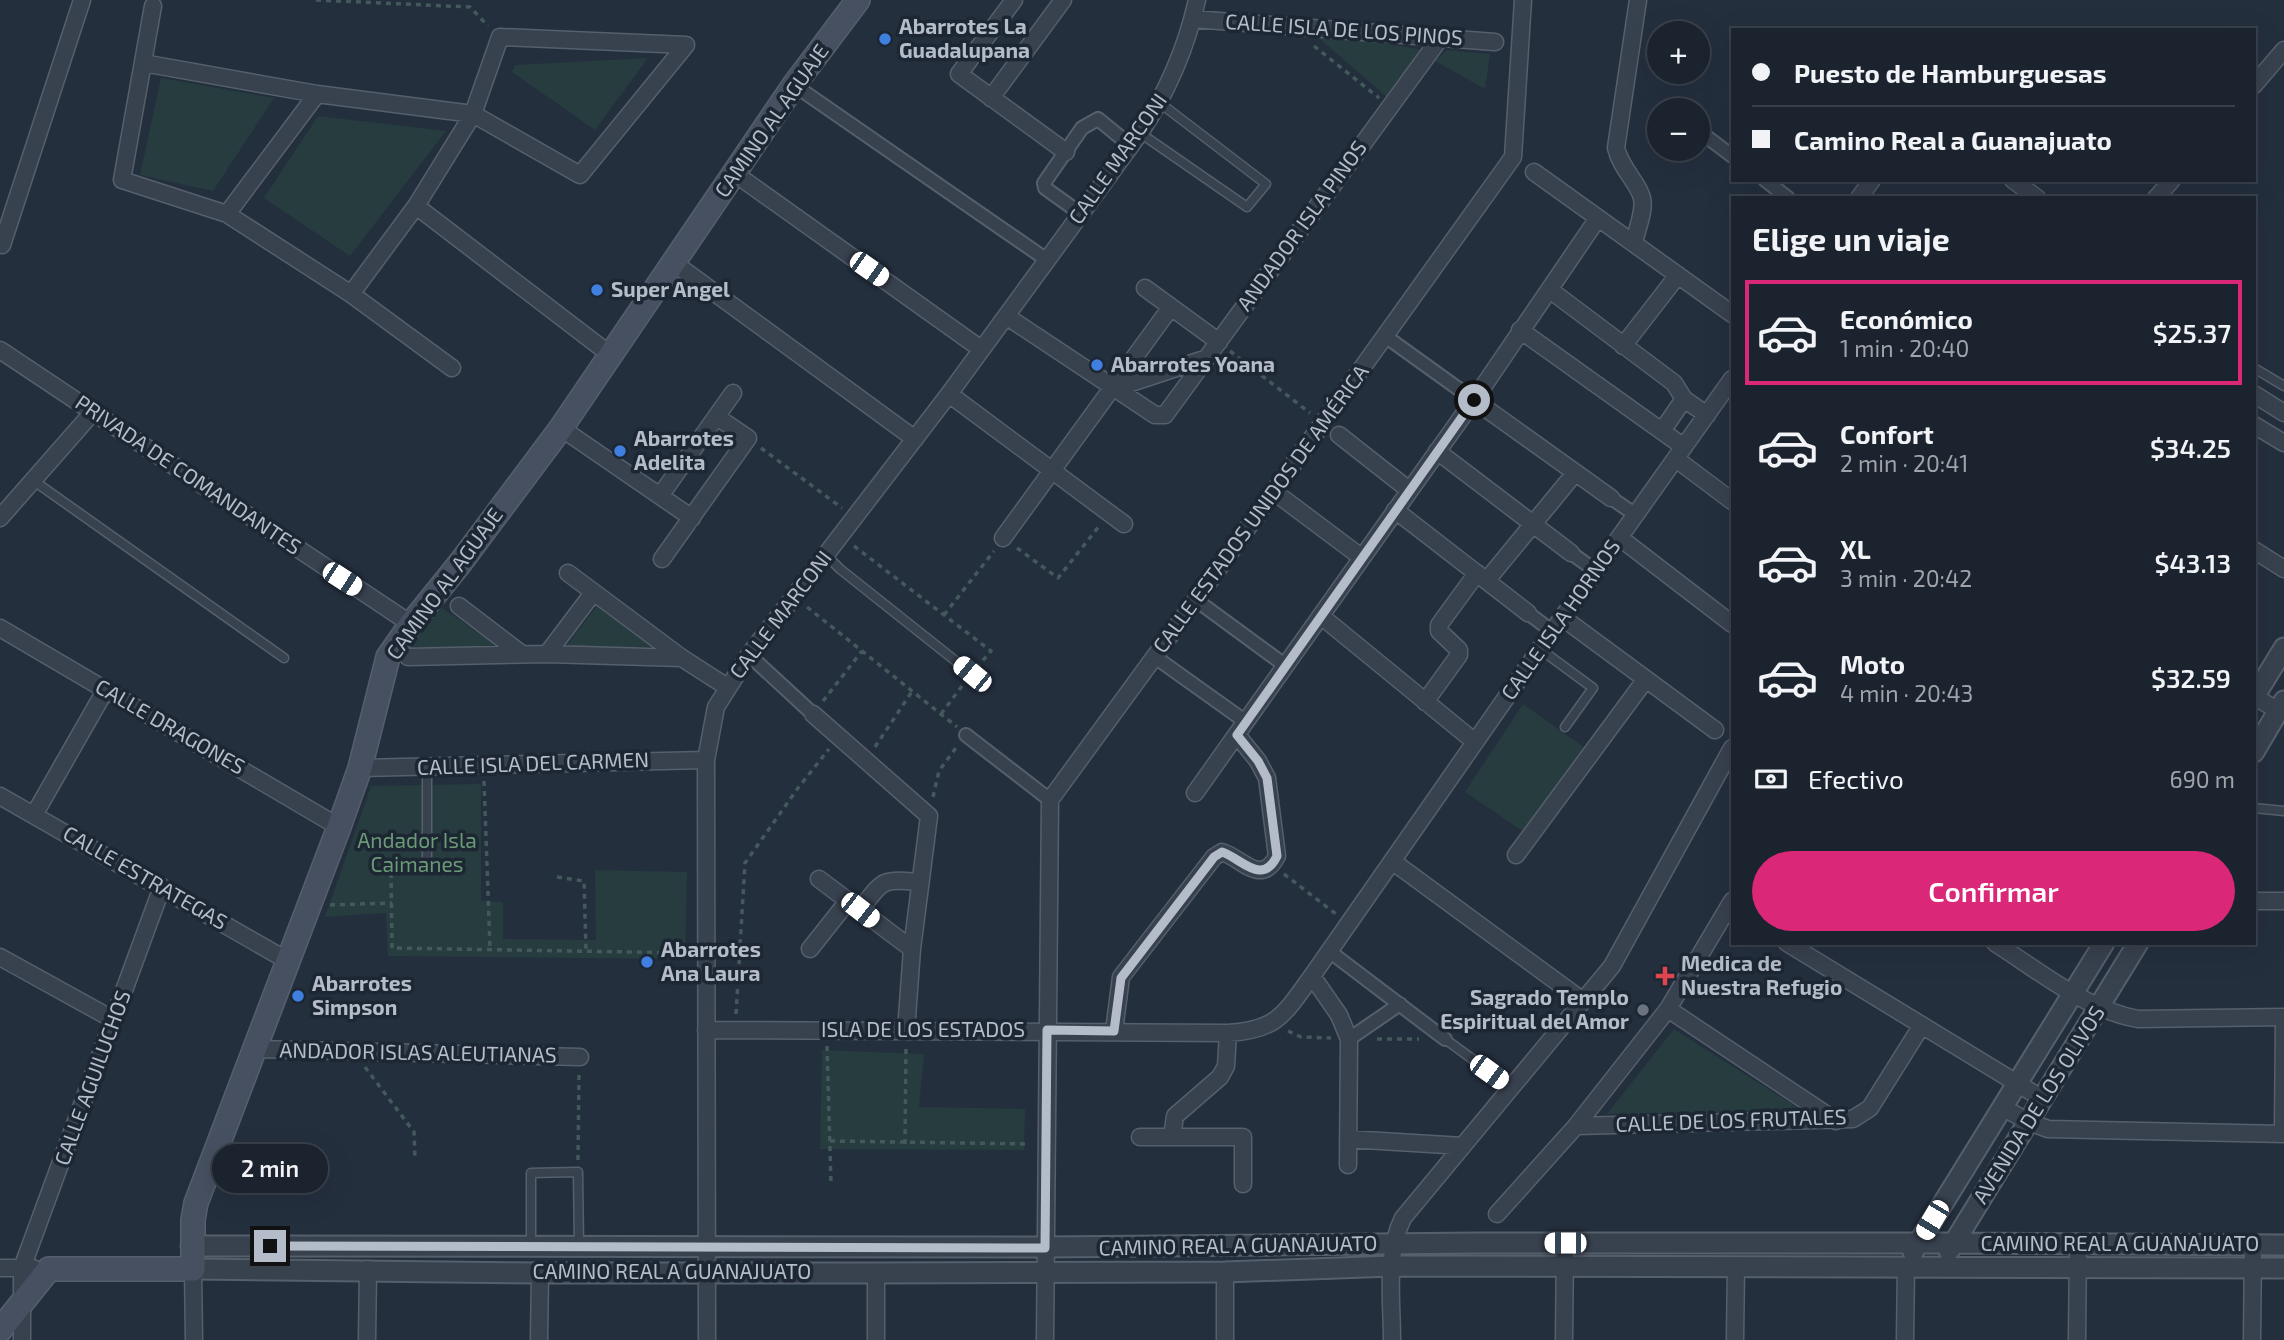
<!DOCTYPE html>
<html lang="es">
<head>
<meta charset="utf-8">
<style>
  body { margin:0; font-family:"Exo 2",sans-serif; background:#242b36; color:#f1f3f6; height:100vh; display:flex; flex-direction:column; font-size:26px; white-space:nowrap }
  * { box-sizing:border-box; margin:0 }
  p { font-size:23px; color:#a0a4aa }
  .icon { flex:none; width:38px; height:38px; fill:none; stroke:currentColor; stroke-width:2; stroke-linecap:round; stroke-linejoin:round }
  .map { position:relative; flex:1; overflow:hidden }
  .side { position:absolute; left:1731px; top:196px; width:525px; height:749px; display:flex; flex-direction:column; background:#1b232e; border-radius:0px; box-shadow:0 7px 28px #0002,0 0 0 2px #39404a }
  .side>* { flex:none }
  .top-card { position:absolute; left:1731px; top:28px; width:525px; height:154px; border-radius:0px; box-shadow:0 7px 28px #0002,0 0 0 2px #39404a; display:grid; align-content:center; height:154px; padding:0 21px; background:#1b232e }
  .controls { position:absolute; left:1647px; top:21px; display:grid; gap:14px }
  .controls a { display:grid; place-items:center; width:63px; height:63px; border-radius:50%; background:#1b232e; box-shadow:0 7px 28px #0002,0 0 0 2px #39404a; font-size:35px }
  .end { position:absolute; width:32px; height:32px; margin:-16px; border:9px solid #b4bcc9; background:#111; box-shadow:0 0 0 4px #111 }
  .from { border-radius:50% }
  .bubble { position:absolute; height:49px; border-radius:24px; background:#1b232e; box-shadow:0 7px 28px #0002,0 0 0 2px #39404a; font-size:23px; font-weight:600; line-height:49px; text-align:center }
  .car { position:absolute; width:21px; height:42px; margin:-21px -10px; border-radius:9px; box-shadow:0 0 5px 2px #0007; background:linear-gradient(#fff 24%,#345 0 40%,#fff 0 76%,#345 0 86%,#fff 0) }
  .top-card b { display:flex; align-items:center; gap:24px; height:66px; font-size:26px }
  .top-card b+b { border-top:2px solid #39404a }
  .top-card i { width:18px; height:18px; background:#f1f3f6 }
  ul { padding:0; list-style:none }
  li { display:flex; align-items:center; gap:21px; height:105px; margin:0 14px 10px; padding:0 7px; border:4px solid transparent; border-radius:0px }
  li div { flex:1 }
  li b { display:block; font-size:26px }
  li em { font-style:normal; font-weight:600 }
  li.on { border-color:#db2777 }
  li>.icon { width:63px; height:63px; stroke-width:1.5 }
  h2 { padding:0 21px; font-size:32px; line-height:84px }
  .pay { display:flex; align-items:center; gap:18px; height:77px; padding:0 21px; font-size:26px }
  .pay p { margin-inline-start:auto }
  .action { display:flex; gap:14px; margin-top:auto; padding:14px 21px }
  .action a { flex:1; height:80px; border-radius:42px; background:#db2777; color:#fff; font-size:28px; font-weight:600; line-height:80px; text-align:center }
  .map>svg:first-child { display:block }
</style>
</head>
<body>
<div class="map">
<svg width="2284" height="1340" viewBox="0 0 2284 1340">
  <rect width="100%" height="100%" fill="#242f3e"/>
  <path fill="#263c3f" d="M1312 32 1424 50 1388 98Z
    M1447 50 1490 54 1485 89 1435 61Z
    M648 58 595 130 512 72 515 65Z
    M161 78 274 98 213 191 140 175Z
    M318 116 446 131 350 256 264 198Z
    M599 603 662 647 565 648Z
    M442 608 501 648 404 653Z
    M1523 704 1585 748 1524 832 1465 792Z
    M481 784V901L503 902V939L596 940 595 870 687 872 685 959 388 956 386 913 325 917 371 786Z
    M1674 1029 1803 1111 1607 1114Z
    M822 1050 924 1054 919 1107 1025 1109 1024 1150 820 1149Z"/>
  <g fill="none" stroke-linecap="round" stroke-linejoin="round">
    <g stroke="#565f6c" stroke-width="11">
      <path id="service" d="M1140 133 1247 207 1266 184 1160 103
        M2254 368 2284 386
        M34 481 284 658
        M826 555 840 569 972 674
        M1540 649 1593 688 1565 727
        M2254 808 2284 811
        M427 866V767
        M1445 1039 1512 1088
        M531 1247V1173L578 1172 579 1247"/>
    </g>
    <g stroke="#565f6c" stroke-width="16">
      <path id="pedestrian" d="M794 85 1047 260
        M1707 137 1732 156
        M1765 180 1788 198
        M1081 214 1045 188 1044 183 1082 128 1098 119 1131 146
        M1385 336 1474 400
        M1611 498 1636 515
        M1571 553 1596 571
        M1196 600 1286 666
        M1528 613 1553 632
        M749 655 813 714
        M1155 657 1246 722
        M966 735 1050 800
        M1329 951 1445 1039
        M1349 1039 1400 1004"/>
    </g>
    <g stroke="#565f6c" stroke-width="19">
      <path id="minor" d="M1014 0 959 74 1066 152
        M153 6 122 180 227 214 351 294 452 368
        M1193 19 1495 42
        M143 63 317 94 473 114 580 175 686 45
        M2254 85 2284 50
        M991 98 1063 0
        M1534 172 1732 314
        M734 173 981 349
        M2013 180 2037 198
        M1859 198 1872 180
        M2156 198 2172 180
        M416 206 612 356
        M227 214 317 94
        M1634 242C1637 229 1645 211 1642 198 1638 182 1621 169 1616 148L1638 0
        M2 245 82 0
        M674 263 915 439
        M1145 288 1219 342
        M1550 290 1674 383 1684 399 1707 415
        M351 294 416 206 473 114 500 37 686 45
        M1006 316 1155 415H1165L1441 37
        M1520 330 1684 447
        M1623 346 1678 275
        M0 350 411 624
        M1113 389 1207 358
        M949 394 1124 524
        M2254 394 2284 413
        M1474 400 1611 498
        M2254 425 2284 443
        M561 428 692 518
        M1662 431 1684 399
        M1339 435 1409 490
        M1437 451 1571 553
        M1676 459 1732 501
        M1273 491 1361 557
        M660 496 733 393
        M1395 510 1528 613
        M0 518 93 412
        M1003 538 1171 307
        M1620 538 1732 624
        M2254 550 2284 569
        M662 559 748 438 717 417
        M568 573 682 658
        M1487 580 1575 473
        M459 606 522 654
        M1321 616 1475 742
        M1563 618 1715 730
        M0 628 339 827
        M547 654 593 593
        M408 657 547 654 682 658 727 687
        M2254 696 2278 711
        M1425 702 1459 655V650L1439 631V625L1477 573
        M813 714 929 816 912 949 906 1031
        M360 768 706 760
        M1195 793 1474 400 1598 218
        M0 796 288 961
        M34 815 106 689
        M1516 855 1646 679
        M1392 861 1583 1001
        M819 879 912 949
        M2254 901H2284
        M860 910C884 879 881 879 920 882
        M1787 943 2043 1099
        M1995 943C2039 971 2086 1010 2138 1019L2284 1017
        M810 949 848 901
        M0 957 114 1020
        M1312 976 1339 1015 1349 1039 1348 1165
        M1668 1009 1836 1121
        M706 1030 1228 1033C1278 1030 1284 1014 1312 976L1540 649 1732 379
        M1114 1031 1121 977 1214 857 1222 852C1242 858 1261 887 1277 856L1267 778 1258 761 1237 735
        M256 1049 580 1057
        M2002 1107 2029 1122 2048 1129 2284 1134
        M1576 1126 1853 1119 1870 1108 1922 1025
        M2283 1134 2284 1017
        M1140 1137H1243V1184
        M1172 1137 1175 1116 1220 1077 1226 1066 1228 1033
        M1348 1139 1463 1146
        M1497 1214 1576 1126 1668 1009 1732 901
        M0 1268H33
        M193 1269 194 1340
        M22 1340V1268L162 887
        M367 1340 368 1269
        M539 1340 540 1273
        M707 1340 706 760 716 707 749 655 949 394 1140 133C1168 91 1186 49 1197 0
        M876 1340V1273
        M1045 1340 1050 800 1196 600 1513 157 1523 0
        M1225 1340V1272
        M1392 1340C1392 1301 1385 1254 1403 1218L1612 966 1732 748
        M1564 1340 1565 1243
        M1735 1340 1736 1266
        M1905 1340 1906 1266
        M2077 1340 2078 1244
        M2252 1340 2253 1244"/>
    </g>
    <g stroke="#565f6c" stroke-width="23">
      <path id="tertiary" d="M2254 697 2284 648
        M2254 752 2284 701
        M191 1246 1045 1247 1478 1243H1954L2284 1245
        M1949 1251 2138 943
        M1913 1252 2104 943
        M193 1269 540 1273H876L1225 1272 1392 1266 2284 1268"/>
    </g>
    <g stroke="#565f6c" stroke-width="26">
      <path id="secondary" d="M0 1330 49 1269H193V1220L196 1203 339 827 360 768 388 657 411 624 461 562 561 428 794 85 858 0"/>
    </g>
    <path stroke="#44595c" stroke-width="3.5" stroke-dasharray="5 5" stroke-linecap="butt" d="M316 0 470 7 488 26
      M1314 46 1379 98
      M1230 351 1310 413
      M761 448 842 508
      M854 546 991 651 979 665
      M1017 548 1058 578 1100 525
      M807 607 957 727
      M944 615 994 551
      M823 701 862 651
      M941 714 965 682
      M875 747 913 690
      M484 781 490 948
      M933 797 939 771 958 745
      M415 866 391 867 392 948 692 953
      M1284 874 1336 914
      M557 877 584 881 586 951
      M330 905 392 903
      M736 1014 745 863 798 788 829 749
      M1288 1031 1301 1037 1331 1038
      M1377 1039H1419
      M827 1046 831 1184
      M365 1067 414 1132 415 1158
      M830 1141 1030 1144
      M905 1144 906 1047
      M578 1160 579 1073"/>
    <use href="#service" stroke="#38414e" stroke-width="8"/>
    <use href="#pedestrian" stroke="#38414e" stroke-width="12"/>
    <use href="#minor" stroke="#38414e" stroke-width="16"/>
    <use href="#tertiary" stroke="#38414e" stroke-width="19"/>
    <use href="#secondary" stroke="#465061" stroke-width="23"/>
  </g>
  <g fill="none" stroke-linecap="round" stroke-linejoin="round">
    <path stroke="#b4bcc9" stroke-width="9" d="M270 1246 1045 1248 1047 1030 1114 1031 1121 978 1214 857 1222 852C1241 858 1262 887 1277 856L1267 778 1258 761 1237 735 1474 400"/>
  </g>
  <g fill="#3f7fe0" stroke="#1d2633" stroke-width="2.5">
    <circle cx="885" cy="39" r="7"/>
    <circle cx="597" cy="290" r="7"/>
    <circle cx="1097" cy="365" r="7"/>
    <circle cx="620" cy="451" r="7"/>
    <circle cx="647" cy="962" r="7"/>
    <circle cx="298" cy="996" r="7"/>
  </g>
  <path fill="#e0444e" stroke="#1d2633" stroke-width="2.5" d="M1661.5 965.5h7v7h7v7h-7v7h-7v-7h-7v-7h7z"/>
  <circle fill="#6b7280" stroke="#1d2633" stroke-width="2.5" cx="1643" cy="1010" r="7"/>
  <g text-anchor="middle" stroke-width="7" stroke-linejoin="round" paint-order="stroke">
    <g font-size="21" font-weight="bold" fill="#b4bcc9" stroke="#1d2633" text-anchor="start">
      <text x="899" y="34">Abarrotes La<tspan x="899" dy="24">Guadalupana</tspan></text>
      <text x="611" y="297">Super Angel</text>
      <text x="1111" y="372">Abarrotes Yoana</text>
      <text x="634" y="446">Abarrotes<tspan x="634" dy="24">Adelita</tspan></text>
      <text x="661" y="957">Abarrotes<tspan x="661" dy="24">Ana Laura</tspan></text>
      <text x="1681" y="971">Medica de<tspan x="1681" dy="24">Nuestra Refugio</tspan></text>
      <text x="312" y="991">Abarrotes<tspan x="312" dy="24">Simpson</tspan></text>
      <text x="1629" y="1005" text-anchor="end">Sagrado Templo<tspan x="1629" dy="24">Espiritual del Amor</tspan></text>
    </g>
    <g font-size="21" fill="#b4bcc9" stroke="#1d2633">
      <text transform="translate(1344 30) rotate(4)" y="7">CALLE ISLA DE LOS PINOS</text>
      <text transform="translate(772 121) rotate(-55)" y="7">CAMINO AL AGUAJE</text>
      <text transform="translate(1118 159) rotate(-55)" y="7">CALLE MARCONI</text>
      <text transform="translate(1302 226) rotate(-54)" y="7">ANDADOR ISLA PINOS</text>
      <text transform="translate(188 475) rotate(34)" y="7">PRIVADA DE COMANDANTES</text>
      <text transform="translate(1261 509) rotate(-54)" y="7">CALLE ESTADOS UNIDOS DE AMÉRICA</text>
      <text transform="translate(445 584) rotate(-54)" y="7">CAMINO AL AGUAJE</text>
      <text transform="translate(781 615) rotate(-53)" y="7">CALLE MARCONI</text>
      <text transform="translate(1561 620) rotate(-55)" y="7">CALLE ISLA HORNOS</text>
      <text transform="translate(170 727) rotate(30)" y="7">CALLE DRAGONES</text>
      <text transform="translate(533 764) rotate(-2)" y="7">CALLE ISLA DEL CARMEN</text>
      <text transform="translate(145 878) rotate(30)" y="7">CALLE ESTRATEGAS</text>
      <text x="923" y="1037">ISLA DE LOS ESTADOS</text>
      <text transform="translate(418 1053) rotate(1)" y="7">ANDADOR ISLAS ALEUTIANAS</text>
      <text transform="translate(93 1078) rotate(-70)" y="7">CALLE AGUILUCHOS</text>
      <text transform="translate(2039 1105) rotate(-58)" y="7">AVENIDA DE LOS OLIVOS</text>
      <text transform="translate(1731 1121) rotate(-2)" y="7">CALLE DE LOS FRUTALES</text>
      <text x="2120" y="1251">CAMINO REAL A GUANAJUATO</text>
      <text transform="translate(1238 1246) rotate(-1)" y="7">CAMINO REAL A GUANAJUATO</text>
      <text x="672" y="1279">CAMINO REAL A GUANAJUATO</text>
    </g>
    <g font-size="21" fill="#6b9a76" stroke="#1d2633">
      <text x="417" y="848">Andador Isla<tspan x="417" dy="24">Caimanes</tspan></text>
    </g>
  </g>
</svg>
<div class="controls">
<a>+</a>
<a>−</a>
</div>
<i class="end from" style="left:1474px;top:400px"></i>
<i class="end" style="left:270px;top:1246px"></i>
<div class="bubble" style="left:212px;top:1144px;width:116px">2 min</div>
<i class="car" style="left:869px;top:269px;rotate:125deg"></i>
<i class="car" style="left:342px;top:579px;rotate:123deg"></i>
<i class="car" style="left:972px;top:674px;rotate:309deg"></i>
<i class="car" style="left:860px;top:910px;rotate:128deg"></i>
<i class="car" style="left:1489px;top:1072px;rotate:126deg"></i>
<i class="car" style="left:1932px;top:1220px;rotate:211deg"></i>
<i class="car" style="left:1565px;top:1243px;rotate:270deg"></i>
<div class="top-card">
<b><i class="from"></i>Puesto de Hamburguesas</b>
<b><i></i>Camino Real a Guanajuato</b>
</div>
<section class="side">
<h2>Elige un viaje</h2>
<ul>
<li class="on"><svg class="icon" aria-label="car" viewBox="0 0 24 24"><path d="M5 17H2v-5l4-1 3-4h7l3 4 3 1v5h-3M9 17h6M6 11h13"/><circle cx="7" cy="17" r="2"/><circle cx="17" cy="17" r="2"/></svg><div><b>Económico</b><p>1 min · 20:40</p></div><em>$25.37</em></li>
<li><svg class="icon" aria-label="car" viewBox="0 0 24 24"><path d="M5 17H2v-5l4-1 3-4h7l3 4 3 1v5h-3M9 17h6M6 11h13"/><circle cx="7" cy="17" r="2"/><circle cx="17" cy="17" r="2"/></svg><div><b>Confort</b><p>2 min · 20:41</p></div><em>$34.25</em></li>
<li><svg class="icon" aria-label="car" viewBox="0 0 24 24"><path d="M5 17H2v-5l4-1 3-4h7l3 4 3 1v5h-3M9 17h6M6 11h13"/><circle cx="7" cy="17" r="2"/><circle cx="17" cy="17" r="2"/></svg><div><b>XL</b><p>3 min · 20:42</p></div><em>$43.13</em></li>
<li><svg class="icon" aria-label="car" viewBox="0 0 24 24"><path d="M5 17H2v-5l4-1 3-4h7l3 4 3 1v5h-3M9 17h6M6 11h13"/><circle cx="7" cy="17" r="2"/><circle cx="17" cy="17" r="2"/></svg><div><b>Moto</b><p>4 min · 20:43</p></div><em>$32.59</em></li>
</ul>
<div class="pay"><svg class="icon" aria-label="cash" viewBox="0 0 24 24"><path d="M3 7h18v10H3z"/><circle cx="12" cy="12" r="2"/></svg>Efectivo<p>690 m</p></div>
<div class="action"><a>Confirmar</a></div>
</section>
</div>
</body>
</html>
